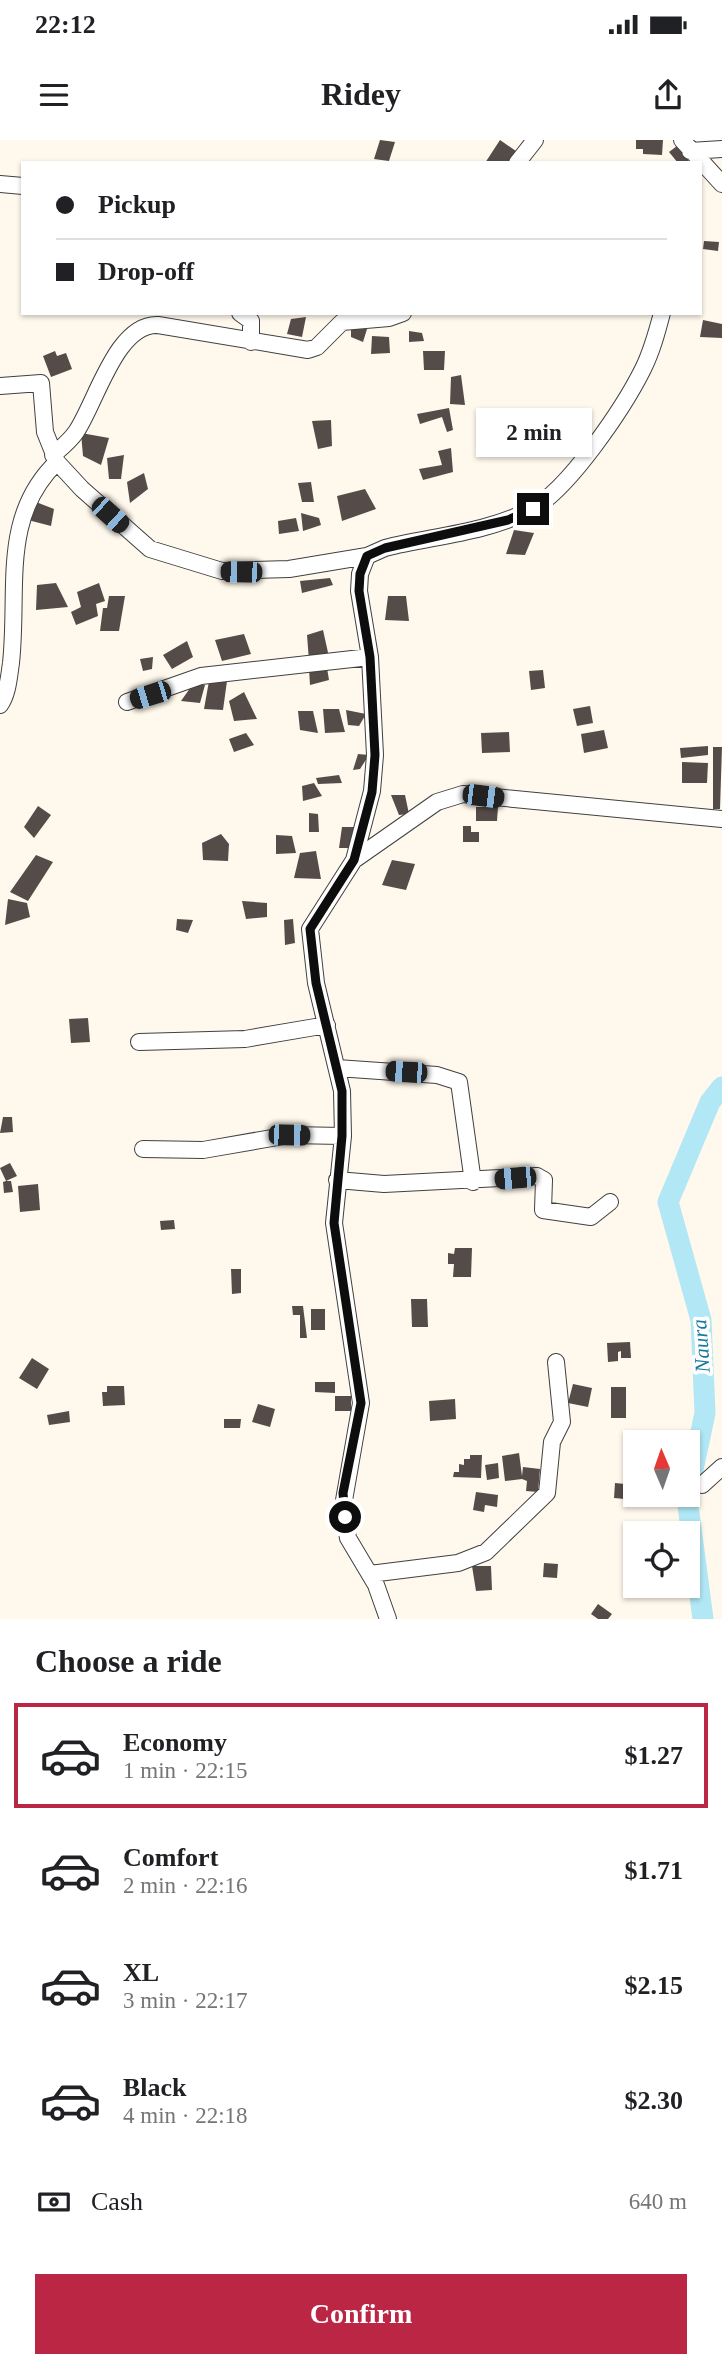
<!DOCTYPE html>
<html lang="en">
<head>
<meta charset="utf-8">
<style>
  body { margin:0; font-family:Georgia,serif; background:#f2f2f2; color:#202124; height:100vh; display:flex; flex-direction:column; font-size:26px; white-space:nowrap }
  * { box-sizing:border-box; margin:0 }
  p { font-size:23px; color:#757577 }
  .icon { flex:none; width:38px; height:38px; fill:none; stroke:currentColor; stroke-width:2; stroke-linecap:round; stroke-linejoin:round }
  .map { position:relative; height:1479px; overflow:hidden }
  .sheet { display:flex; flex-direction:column; background:#fff; flex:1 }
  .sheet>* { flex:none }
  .guide { position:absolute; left:21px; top:21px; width:681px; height:154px; border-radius:0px; box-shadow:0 2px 5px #0004; display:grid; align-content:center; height:154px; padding:0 35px; background:#fff }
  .needle { width:46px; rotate:358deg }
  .buttons { position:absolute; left:623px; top:1290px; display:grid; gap:14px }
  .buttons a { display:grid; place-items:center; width:77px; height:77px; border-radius:0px; background:#fff; box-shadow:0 2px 5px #0004; font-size:35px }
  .end { position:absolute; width:32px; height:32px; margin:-16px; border:9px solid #0d0d0d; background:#fff; box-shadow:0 0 0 4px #fff }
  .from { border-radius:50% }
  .bubble { position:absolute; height:49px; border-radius:0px; background:#fff; box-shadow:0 2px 5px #0004; font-size:23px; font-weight:800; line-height:49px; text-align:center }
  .car { position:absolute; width:21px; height:42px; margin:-21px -10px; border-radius:9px; box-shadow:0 0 5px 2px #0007; background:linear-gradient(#222 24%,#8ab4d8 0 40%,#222 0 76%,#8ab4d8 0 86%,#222 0) }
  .guide b { display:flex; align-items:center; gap:24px; height:66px; font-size:26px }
  .guide b+b { border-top:2px solid #e0e0e0 }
  .guide i { width:18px; height:18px; background:#202124 }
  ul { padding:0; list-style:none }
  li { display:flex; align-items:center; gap:21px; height:105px; margin:0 14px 10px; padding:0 21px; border:4px solid transparent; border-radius:0px }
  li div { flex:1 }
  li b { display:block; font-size:26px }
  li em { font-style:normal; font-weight:800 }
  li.on { border-color:#bc2645 }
  li>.icon { width:63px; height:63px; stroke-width:1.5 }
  h2 { padding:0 35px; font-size:32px; line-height:84px }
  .pay { display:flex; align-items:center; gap:18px; height:77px; padding:0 35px; font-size:26px }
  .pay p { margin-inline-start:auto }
  .button { display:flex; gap:14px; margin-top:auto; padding:14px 35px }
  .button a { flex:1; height:80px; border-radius:0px; background:#bc2645; color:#fff; font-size:28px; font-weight:800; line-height:80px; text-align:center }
  .status { display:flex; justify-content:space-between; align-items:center; height:49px; padding:0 35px; background:#fff; direction:ltr }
  .status svg { height:19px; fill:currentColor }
  header { display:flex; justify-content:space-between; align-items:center; height:91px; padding:0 35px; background:#fff; font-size:32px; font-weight:800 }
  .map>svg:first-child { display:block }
</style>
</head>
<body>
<div class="status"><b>22:12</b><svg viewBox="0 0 49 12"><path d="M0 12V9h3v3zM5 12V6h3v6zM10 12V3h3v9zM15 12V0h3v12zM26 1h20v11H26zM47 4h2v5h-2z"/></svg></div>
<header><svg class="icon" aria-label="menu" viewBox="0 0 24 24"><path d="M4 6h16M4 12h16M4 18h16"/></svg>Ridey<svg class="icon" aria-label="share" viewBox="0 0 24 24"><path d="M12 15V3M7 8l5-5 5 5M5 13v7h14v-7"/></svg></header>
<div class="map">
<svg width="722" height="1479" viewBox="0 0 722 1479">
  <rect width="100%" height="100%" fill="#fff8ec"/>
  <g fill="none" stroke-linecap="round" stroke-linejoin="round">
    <path stroke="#b2e7f6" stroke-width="21" d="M703 1479 687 1358 705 1273 701 1180 668 1062 710 962 722 947"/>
  </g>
  <path fill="#554c49" d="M380 0 395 2 389 21 374 19Z
    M500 0 516 11 509 23H485Z
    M636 0H663L662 15 643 14V9H636Z
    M677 6 689 20 686 23H678L669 12Z
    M704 101 719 102 718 111 703 109Z
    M306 177 302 197 287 194 291 179Z
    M703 180 722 184V198L700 197Z
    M351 186 367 189 363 202 351 197Z
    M409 191 422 193 424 201 409 202Z
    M372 196 389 197 390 213 371 214Z
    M55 211 57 216 66 213 72 229 51 237 43 216Z
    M423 211H445L444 230H424Z
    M461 235 465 265 450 264 451 237Z
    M449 268 453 290 447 292 442 277 420 284 417 274Z
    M331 280 332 306 318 309 312 281Z
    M81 293 109 298 101 325 83 316Z
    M451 308 453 332 423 340 419 329 442 325 438 311Z
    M124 315 121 339H109L107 318Z
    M144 333 148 349 130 363 127 342Z
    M311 342 314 362H302L298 343Z
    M365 349 376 369 342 381 337 356Z
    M36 362 54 369 51 386 28 380Z
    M301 373 319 378 321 385 303 391Z
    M296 378 299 391 279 394 278 381Z
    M514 390 534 393 525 415 506 414Z
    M330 438 333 445 302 453 300 441Z
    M56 443 68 467 36 470 37 445Z
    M99 443 105 461 96 464 98 476 76 485 71 472 81 467 77 452Z
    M109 456H125L119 491H100L103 468H107Z
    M388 456H406L409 481 385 480Z
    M323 490 329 517 309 521 307 495Z
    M244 494 251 514 222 521 215 500Z
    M187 501 193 517 172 529 163 515Z
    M153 517 152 529 143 531 140 519Z
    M327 528 329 540 310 545 309 529Z
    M543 530 545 548 531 550 529 531Z
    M209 541H227L223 570 204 569Z
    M193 544 205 545 200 563 181 561Z
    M244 552 257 579 234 581 229 561Z
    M590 566 593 583 577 586 573 569Z
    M323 569H339L345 592 325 593Z
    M346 570 366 574 359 586 348 585Z
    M298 571H313L318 593 300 590Z
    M604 590 608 608 584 613 581 594Z
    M509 592 510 612 482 613 481 593Z
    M246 593 254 605 234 612 229 599Z
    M708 606V615L681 618 680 608Z
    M713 607H722L720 669H713Z
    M358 614 369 615 360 629 353 630Z
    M682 622 708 623 707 643H682Z
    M339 635 342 643 318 644 316 638Z
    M314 643 322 656 303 661 302 646Z
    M391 655H405L409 674 399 675Z
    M38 666 51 675 34 698 24 687Z
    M476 667H498L497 681H476Z
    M309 673 318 674 319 692H309Z
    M463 686H471V692H479V702H463Z
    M342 687H357L350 708H339Z
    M221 694 229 704 228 721 203 720 202 703Z
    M276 695 292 696 296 713 276 714Z
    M316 711 321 739 294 738 300 713Z
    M36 715 53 722 28 761 10 752Z
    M392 720 415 724 406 750 382 745Z
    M8 759 27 763 30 777 5 785Z
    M242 761 267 763V777L246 779Z
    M177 779 193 780 188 793 176 790Z
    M293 779 295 803 285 805 284 780Z
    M88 878 90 902 71 903 69 879Z
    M3 977H12L13 992 0 993Z
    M10 1023 17 1036 6 1041H11L13 1052 4 1053 3 1042 6 1041 0 1028Z
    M38 1044 40 1070 20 1072 18 1046Z
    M174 1080 175 1089 161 1090 160 1081Z
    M455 1108H472L471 1137H453L454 1124H448V1113L454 1114Z
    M231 1129H241V1153L232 1154Z
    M411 1159H427L428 1187H412Z
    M292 1166H303L307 1198H300V1175H293Z
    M311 1169H325V1190H311Z
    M630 1202 631 1218H621V1211L618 1212V1221L608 1222 607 1203Z
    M32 1218 49 1229 37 1249 19 1238Z
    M315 1242H335V1253L315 1252Z
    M573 1244 592 1248 588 1267 568 1263Z
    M107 1246H124L125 1265 103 1266 102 1252H107Z
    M611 1247H626V1278H611Z
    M335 1256H351V1271H335Z
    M455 1259 456 1279 430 1281 429 1261Z
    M258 1264 275 1269 270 1287 252 1282Z
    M69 1271 70 1282 49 1285 47 1275Z
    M224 1279H241L240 1288H224Z
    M519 1313 522 1336 523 1327 540 1329 538 1352 526 1351 527 1341 522 1339 505 1341 502 1316Z
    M470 1315H482L481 1338 453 1337 454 1332H459V1324L464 1325V1319H470Z
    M498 1323 499 1338 487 1340 485 1325Z
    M615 1343 635 1345V1354H658V1362L614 1358Z
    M476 1352 498 1355 497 1367 485 1365 484 1372 473 1370Z
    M544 1423 558 1424 557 1438 543 1437Z
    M472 1426H491L492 1450 476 1451Z
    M598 1464 612 1474 608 1479H598L591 1474Z"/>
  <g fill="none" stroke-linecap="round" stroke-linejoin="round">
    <g stroke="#404040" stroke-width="18">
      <path id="minor" d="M682 0 722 44
        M690 11 722 9
        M517 23 535 0
        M0 44 23 46
        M240 173 251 181V202
        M0 246 41 243 45 292 57 322 82 349 150 409 222 431 289 429 367 416
        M53 315C61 308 70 301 76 292 96 263 116 183 158 185L308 210 317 207 342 182 389 178 403 173
        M127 562 201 536 370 517
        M0 565C8 554 9 536 11 523 19 448 0 377 57 322
        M354 720 437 662 463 654 722 679
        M139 902 245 899 327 885
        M337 928 437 935 459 942 473 1042
        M143 1009 203 1010 289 995 343 996
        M337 1040 384 1044 537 1036 544 1040 543 1070 591 1077 610 1062
        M702 1345 722 1327
        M370 1434 458 1423 486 1412 547 1353 552 1302 562 1282 556 1222
        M388 1479 376 1445 348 1398 343 1366 361 1263 334 1083 343 996 342 951 316 843 310 789 354 720 372 651 375 615 370 517 359 451 360 434 367 416 385 408C433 396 486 393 530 370 568 351 624 267 643 229 652 211 657 192 662 173"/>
    </g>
    <use href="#minor" stroke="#fff" stroke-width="16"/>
  </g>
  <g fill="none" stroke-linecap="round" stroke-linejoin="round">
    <path stroke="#0d0d0d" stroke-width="9" d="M345 1377 343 1353 361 1263 334 1083 342 996V951L316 843 310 789 354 720 372 652 375 615 370 517 359 451 360 434 367 416 385 408 508 380 533 369"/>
  </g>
  <g text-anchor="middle" stroke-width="7" stroke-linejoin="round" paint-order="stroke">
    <g font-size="21" font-style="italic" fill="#17789e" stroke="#fff">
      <text transform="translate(701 1206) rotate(-94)" y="7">Naura</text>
    </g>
  </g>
</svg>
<div class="buttons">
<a><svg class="needle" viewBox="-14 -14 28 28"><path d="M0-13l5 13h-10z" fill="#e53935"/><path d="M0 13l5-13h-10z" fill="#757577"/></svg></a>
<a><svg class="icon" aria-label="locate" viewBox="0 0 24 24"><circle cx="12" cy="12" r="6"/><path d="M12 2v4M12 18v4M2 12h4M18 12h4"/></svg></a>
</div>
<i class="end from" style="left:345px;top:1377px"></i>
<i class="end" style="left:533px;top:369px"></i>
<div class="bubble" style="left:476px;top:268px;width:116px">2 min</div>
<i class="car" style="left:110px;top:375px;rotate:132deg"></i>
<i class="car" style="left:241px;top:432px;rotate:271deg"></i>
<i class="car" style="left:150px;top:555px;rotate:253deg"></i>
<i class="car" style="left:483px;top:656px;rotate:97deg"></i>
<i class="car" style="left:406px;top:932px;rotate:273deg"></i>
<i class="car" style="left:289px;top:995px;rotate:91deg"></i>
<i class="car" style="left:515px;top:1038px;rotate:265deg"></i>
<div class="guide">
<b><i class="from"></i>Pickup</b>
<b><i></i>Drop-off</b>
</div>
</div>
<section class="sheet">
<h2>Choose a ride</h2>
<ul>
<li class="on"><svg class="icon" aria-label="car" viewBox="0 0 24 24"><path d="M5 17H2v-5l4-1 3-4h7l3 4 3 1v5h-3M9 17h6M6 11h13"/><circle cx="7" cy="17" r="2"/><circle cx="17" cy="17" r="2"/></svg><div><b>Economy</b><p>1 min · 22:15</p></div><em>$1.27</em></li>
<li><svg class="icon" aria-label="car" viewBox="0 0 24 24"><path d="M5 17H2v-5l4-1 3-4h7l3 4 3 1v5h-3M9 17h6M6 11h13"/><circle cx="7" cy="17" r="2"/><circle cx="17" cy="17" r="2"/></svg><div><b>Comfort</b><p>2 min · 22:16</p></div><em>$1.71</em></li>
<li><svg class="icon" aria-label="car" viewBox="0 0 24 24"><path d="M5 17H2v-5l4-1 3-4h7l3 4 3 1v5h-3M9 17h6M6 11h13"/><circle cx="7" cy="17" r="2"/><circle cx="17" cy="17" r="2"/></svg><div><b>XL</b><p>3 min · 22:17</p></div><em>$2.15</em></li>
<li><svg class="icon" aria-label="car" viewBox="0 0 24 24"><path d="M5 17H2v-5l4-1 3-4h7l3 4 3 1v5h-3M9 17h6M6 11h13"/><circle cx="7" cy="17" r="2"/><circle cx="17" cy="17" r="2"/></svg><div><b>Black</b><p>4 min · 22:18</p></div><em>$2.30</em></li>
</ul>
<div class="pay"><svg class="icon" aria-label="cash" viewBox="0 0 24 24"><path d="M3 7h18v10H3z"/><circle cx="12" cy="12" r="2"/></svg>Cash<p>640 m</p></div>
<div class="button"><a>Confirm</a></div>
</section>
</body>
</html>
